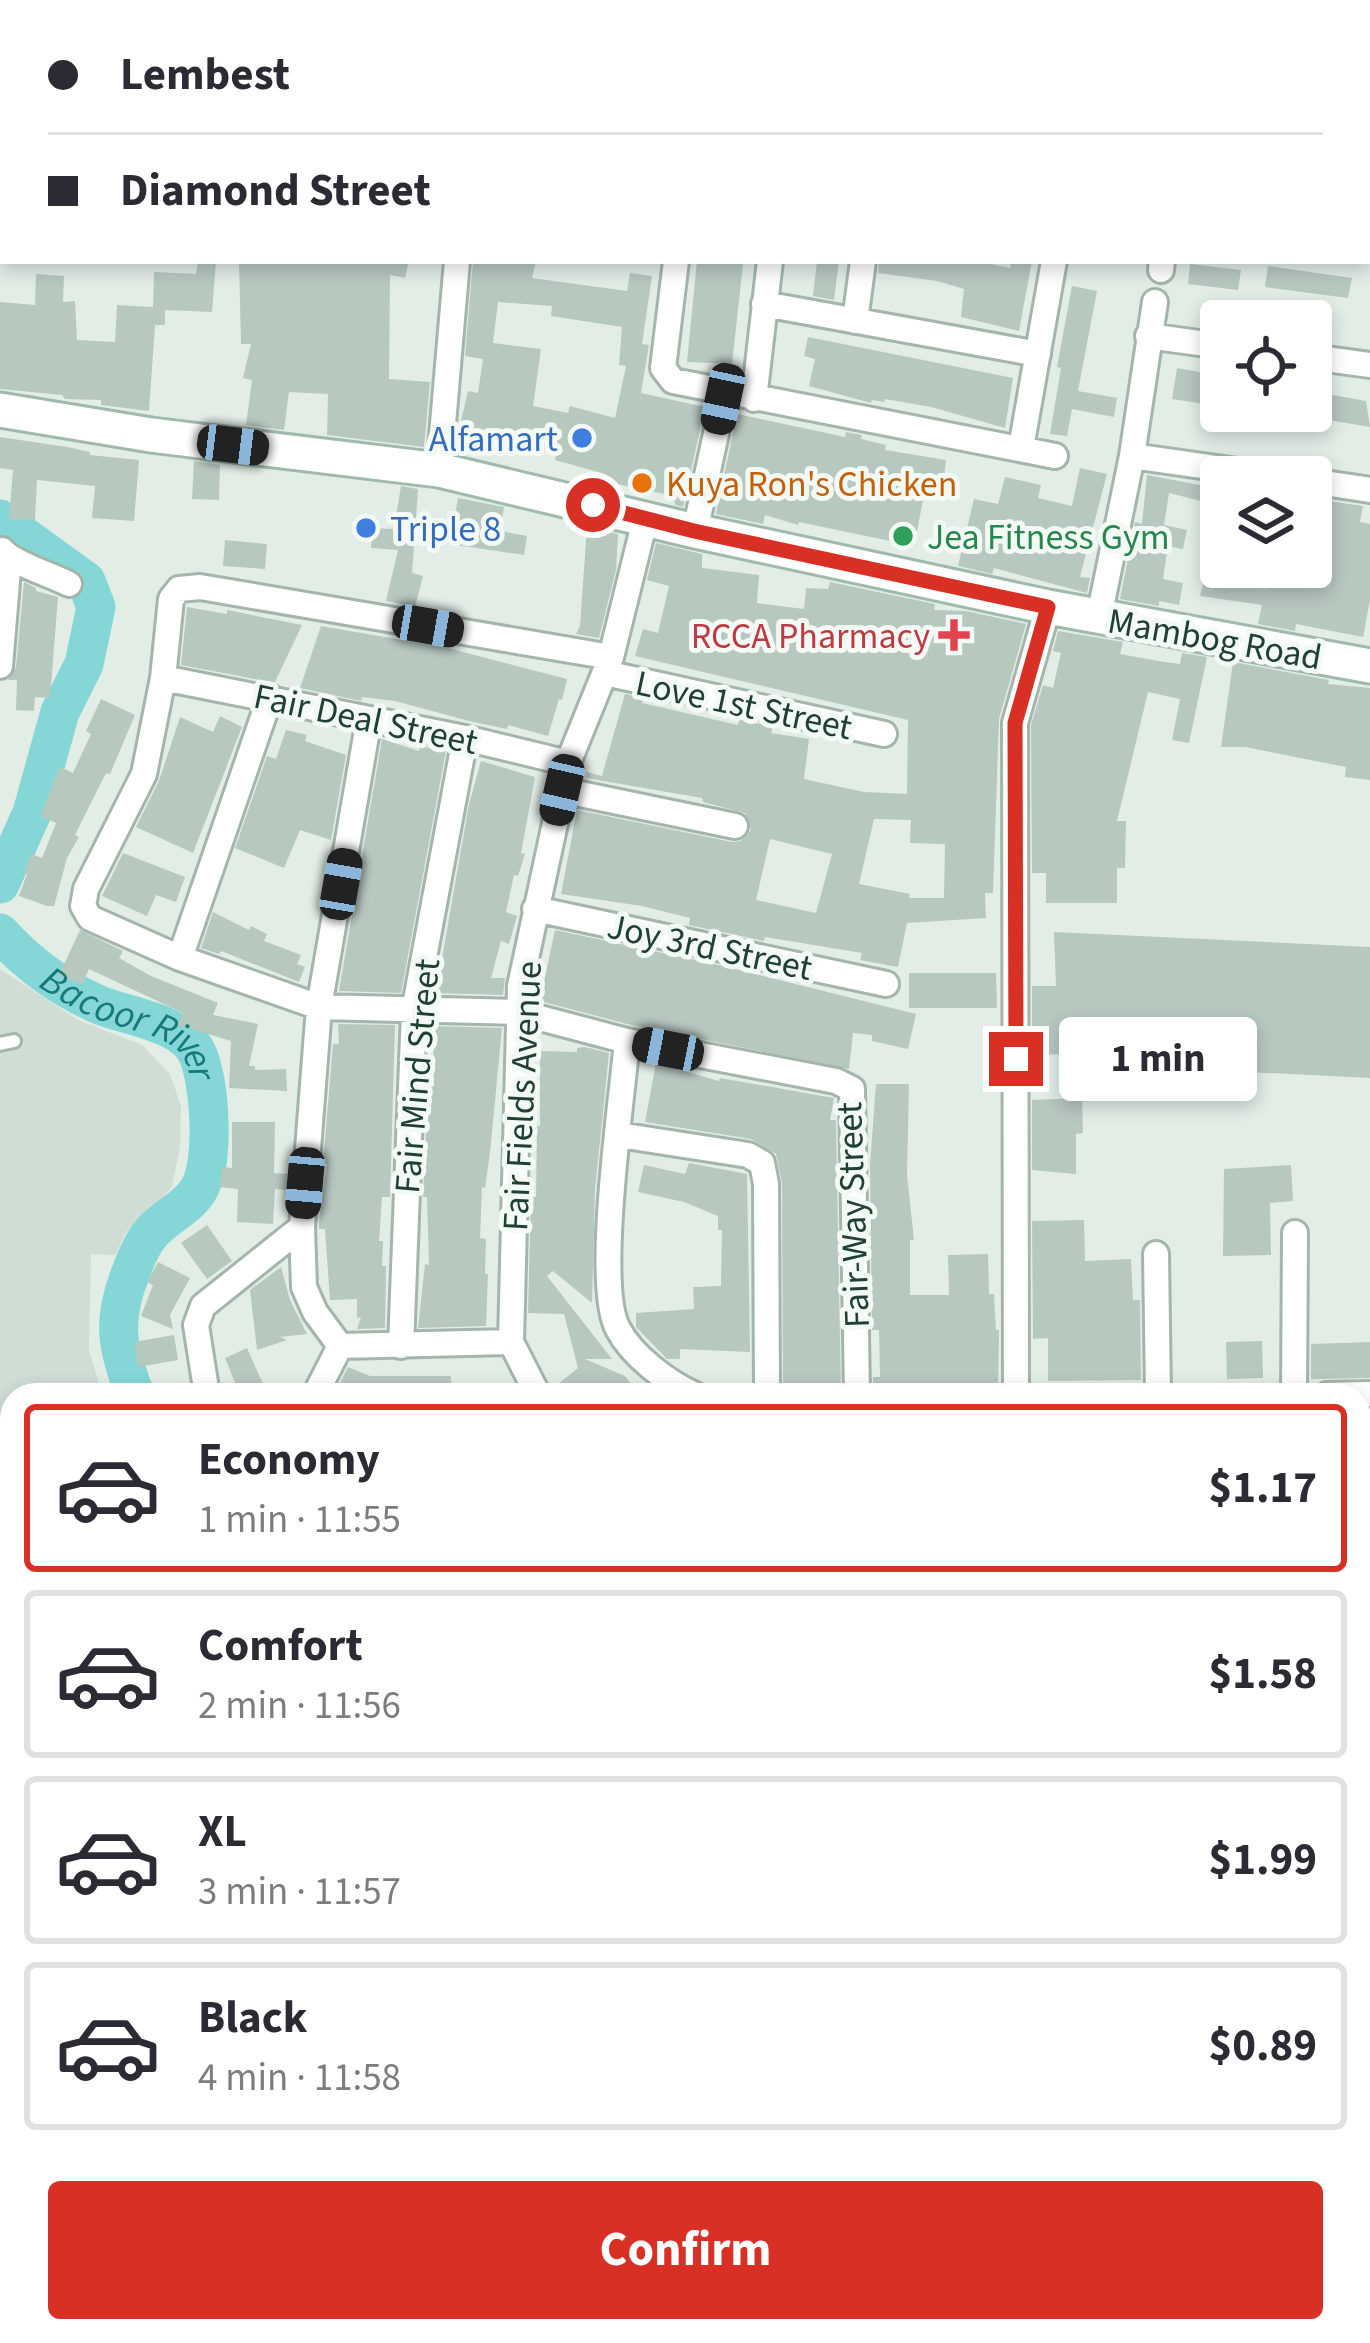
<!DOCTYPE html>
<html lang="en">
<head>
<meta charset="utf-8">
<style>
  body { margin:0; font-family:"Source Sans 3",sans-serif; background:#f2f2f3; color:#2b2b33; height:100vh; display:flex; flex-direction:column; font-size:45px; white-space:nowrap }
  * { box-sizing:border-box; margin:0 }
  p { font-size:39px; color:#7c7c81 }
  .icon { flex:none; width:66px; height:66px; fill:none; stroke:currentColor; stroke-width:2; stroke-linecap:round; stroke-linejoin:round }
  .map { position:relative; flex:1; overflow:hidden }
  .details { position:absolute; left:0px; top:1383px; width:1371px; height:960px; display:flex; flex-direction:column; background:#fff; border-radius:36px 36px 0 0; box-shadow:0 6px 18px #0003 }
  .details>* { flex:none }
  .banner { position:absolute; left:0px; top:0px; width:1371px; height:264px; box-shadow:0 6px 18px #0003; display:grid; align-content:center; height:264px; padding:0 48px; background:#fff }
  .buttons { position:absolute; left:1200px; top:300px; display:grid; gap:24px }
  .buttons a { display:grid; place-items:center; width:132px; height:132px; border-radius:12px; background:#fff; box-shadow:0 6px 18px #0003; font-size:60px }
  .end { position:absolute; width:54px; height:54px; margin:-27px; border:15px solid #d93025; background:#fff; box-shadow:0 0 0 6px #fff }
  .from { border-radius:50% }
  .bubble { position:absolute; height:84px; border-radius:12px; background:#fff; box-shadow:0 6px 18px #0003; font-size:39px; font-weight:700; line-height:84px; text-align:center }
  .car { position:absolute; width:36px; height:72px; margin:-36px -18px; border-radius:15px; box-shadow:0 0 9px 3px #0007; background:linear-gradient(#222 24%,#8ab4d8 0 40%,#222 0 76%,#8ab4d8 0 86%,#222 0) }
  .banner b { display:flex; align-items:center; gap:42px; height:114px; font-size:45px }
  .banner b+b { border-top:3px solid #e1e1e2 }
  .banner i { width:30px; height:30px; background:#2b2b33 }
  ul { padding:21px 0 0; list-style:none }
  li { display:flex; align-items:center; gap:36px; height:168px; margin:0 24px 18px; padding:0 24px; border:6px solid #e1e1e2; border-radius:12px }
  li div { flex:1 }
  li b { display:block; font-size:45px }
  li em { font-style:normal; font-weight:700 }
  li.active { border-color:#d93025 }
  li>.icon { width:108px; height:108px; stroke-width:1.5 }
  .cta { display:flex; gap:24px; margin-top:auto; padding:24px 48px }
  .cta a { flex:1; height:138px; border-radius:12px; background:#d93025; color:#fff; font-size:48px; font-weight:700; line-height:138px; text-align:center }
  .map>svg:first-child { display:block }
</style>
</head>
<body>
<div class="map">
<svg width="1370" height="2343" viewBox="0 0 1370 2343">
  <rect width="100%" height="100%" fill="#e2ede6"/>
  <path fill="#d0ddd5" d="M0 969 78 1020 142 1045 170 1074 181 1106 180 1147 172 1187 149 1214 127 1231 115 1255 91 1254 89 1350 102 1395H12V1930L0 1881Z"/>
  <path fill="#85d7d7" d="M822 2331H967L975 2343H827Z"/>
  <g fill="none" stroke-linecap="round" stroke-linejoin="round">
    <g stroke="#85d7d7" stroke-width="39">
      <path d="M65 0V3"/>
      <path d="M0 225 3 220"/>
      <path d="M0 519 86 581 96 607 84 664 60 712 32 813 0 884"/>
      <path id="s1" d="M0 933C27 963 58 986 95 1003 124 1017 184 1021 198 1055 210 1085 215 1161 199 1189 188 1208 166 1216 152 1232 142 1243 136 1258 131 1272 111 1322 117 1345 135 1395"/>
      <path d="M1036 2331 1040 2343"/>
    </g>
  </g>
  <path fill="#b7c8bf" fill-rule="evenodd" d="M198 261H216L212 312 165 310V325H155L149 411 101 405V400L65 399 62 395 0 389V302L35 305 36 274 64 276 63 302 75 301 77 340 115 342 117 305 153 307 154 272 196 274Z
    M239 261H409L405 278 390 275 389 379 430 382 424 447 327 435 328 394 289 392 284 430 246 425 252 380 243 378 251 344H241Z
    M473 261H536L532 278 627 291 630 273 652 276 642 344 649 345 641 393 705 407 683 507 675 505 674 496 603 481 605 474 555 460 557 452 459 430 468 391 478 393 483 359 465 356ZM498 302 552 306 551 316 622 327 619 365 626 366 615 418 570 406 568 413 533 406 541 349 493 343Z
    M697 261 743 264 732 364 687 362Z
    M817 261H839L834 300 813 296Z
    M879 261H976L1010 268 1011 261H1032L1019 331 961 317 964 289 937 281 878 273Z
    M1190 264 1241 270 1238 290 1188 284Z
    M1268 266 1352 278 1348 298 1265 287Z
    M1072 286 1097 291 1078 391 1117 398 1114 417 1072 409 1067 436 1050 434 1061 368 1057 367Z
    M808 337 1013 378 1005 428 931 407 885 399 884 402 872 400 871 403 809 386 815 359 804 356Z
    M1177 368 1221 376 1217 406 1172 399Z
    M1311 391 1366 401 1370 427 1311 417Z
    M737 414 845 437 846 432 862 435 861 439 886 445 885 450 946 460 944 477 928 475 914 546 799 522 798 525 765 515 763 524 716 514Z
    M0 437 67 447 90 452V455L139 460 134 521 92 518 95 486 37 480 35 520 9 519 13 470 0 468Z
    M194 461 220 465 219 500 192 499Z
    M1080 468 1107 474 1080 577 1090 578 1087 593 994 568 992 574 958 566 974 499 998 504 1005 477 1041 485 1038 498 1072 506Z
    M1147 475 1221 489V506L1169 493 1164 525 1187 530 1183 549 1168 546 1163 579 1183 583 1179 605 1159 601V606L1120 599 1135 522 1142 524Z
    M401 486 418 489 412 573 423 576 415 607 386 601 398 550 371 548 372 528 394 529Z
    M458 498 504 507 500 531 527 536 524 555 450 544Z
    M1322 500 1363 506 1360 522 1370 524V600L1363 637 1296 624 1295 631 1258 624 1262 605 1200 596 1205 574 1266 589 1272 569 1312 581 1317 540 1311 539V505L1322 506Z
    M587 527 618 534 616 570 599 638 576 634 580 626Z
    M225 540 267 544 265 569 223 566Z
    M656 543 702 554V568L759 575 757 603 804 609 806 588 828 589 830 582 935 604 934 610 966 611 1026 624 999 719 993 893H985L986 918 907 923 898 967 860 960 862 953 765 937 764 941 689 925 690 918 642 906 561 894 577 810 732 842 741 841 751 830 745 813 703 802 702 798 586 778 587 772 602 776 625 694 643 698 642 703 738 725 739 719 773 727 771 733 809 739 804 779 864 792 907 794 908 720 635 656 643 629 658 633 669 586 647 580ZM874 819 911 820 910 843 945 844 944 898H909L910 894 859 884ZM770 839 832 854 816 913 756 900Z
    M24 582 36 588V591L58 597 50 698 35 697 34 711 16 710 17 680H8L16 667Z
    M187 607 227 614V610L302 625 275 682 265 681 181 665Z
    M321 626 448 648 567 679 562 700 559 699 548 736 508 725 507 729 469 721 395 701 362 697 361 701 300 688Z
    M1058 631 1123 642 1120 654 1158 661 1180 664 1182 653 1207 657 1189 743 1172 740 1180 699 1148 692 1117 821H1126L1125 868H1117V903H1046V873H1032L1031 725 1043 685 1053 688 1061 653 1053 651Z
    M1233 662 1329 680 1328 684 1370 688V780L1345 777 1346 767 1245 747H1221Z
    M101 699 135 715 110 774 106 773 75 835 79 837 67 858 54 906H47L19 896 27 874 24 873 31 854 42 858 56 823 41 816 51 788 60 767 73 773 91 734 86 731Z
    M220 716 242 727 193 853 136 827 159 781 180 717 213 732Z
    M286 730 307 735 305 741 346 755 331 840 300 830 284 868 235 848 267 756 276 759Z
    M382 739 419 751 420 746 446 751 401 993 339 991Z
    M481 761 535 777 521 853 525 854 518 876 514 875 506 912 517 916 509 944 501 941 491 978H505L503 995 436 993 469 804Z
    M123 853 185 877 176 902 156 895 147 916 102 896Z
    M213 912 249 930 251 926 267 934 264 941 301 955 297 964 305 967 299 982 221 951 219 954 201 948Z
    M80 930 123 951 119 958 151 976 218 1003 213 1015 258 1024 249 1066H255V1070L286 1069 287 1091 229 1088 231 1041 178 1025 183 1013 89 969 82 985 59 975Z
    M555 930 719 965 916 1014 908 1049 872 1041V1035L853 1033 849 1069 631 1025 540 1001Z
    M1054 932 1370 947V1078L1125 1066V1053L1032 1055V986H1056Z
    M909 973H996L997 1008H909Z
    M338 1024 395 1025 390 1197H382L379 1241H383L382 1266H386L385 1328 357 1329 361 1317 357 1318V1299L330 1300 325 1229H319V1221L327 1164H323L333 1044H339Z
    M433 1026 502 1028 490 1153 485 1188 482 1187 480 1238 486 1239 485 1274H488L486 1326 418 1328 425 1264 429 1265 427 1197H423L428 1086 434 1087Z
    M585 1047 609 1053 595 1190 592 1303 553 1271 547 1276 612 1359H585L625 1376 640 1395H611L603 1385 590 1395H567L558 1384 578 1368 564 1314 528 1313 531 1197H536L537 1126H540V1051L577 1052V1048Z
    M656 1063 719 1081 720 1078 834 1098 830 1120H836L841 1395H783L782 1184 776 1154 751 1139 645 1122Z
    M876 1084H909L907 1175 914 1240H910V1295H949L948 1255 988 1254 989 1294H994L996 1330H999L998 1395 873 1393V1377H880L879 1330H872L870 1165Z
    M1082 1098 1083 1133 1076 1134V1174L1032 1170V1100Z
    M232 1122H275L274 1173 290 1174 288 1190 275 1189 273 1224 237 1222 238 1189 220 1187 222 1167 232 1168Z
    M689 1163 747 1174 750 1352 680 1349V1359H667L636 1327V1313L694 1309 693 1287 721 1286 722 1230H718V1216L684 1202 638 1192 644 1165 685 1174Z
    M1291 1165 1293 1201 1270 1203 1271 1255 1223 1256 1224 1169Z
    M1084 1220 1085 1261 1131 1259 1133 1300H1140L1141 1380 1048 1381V1338L1033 1339 1032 1221Z
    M207 1225 232 1261 207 1279 181 1243Z
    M158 1262 190 1278 170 1315 173 1329 141 1316 153 1285 147 1282Z
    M281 1267 290 1300 307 1334 280 1337 287 1340 257 1350 250 1290Z
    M174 1335 178 1360 138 1367 134 1342Z
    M1262 1341 1263 1378 1227 1379 1226 1342Z
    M1370 1342V1378L1311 1379V1344Z
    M247 1348 268 1395H240L225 1358Z
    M348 1367 370 1376H451V1395H334Z"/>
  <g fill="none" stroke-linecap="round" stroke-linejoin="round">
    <g stroke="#a4b6ac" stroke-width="18">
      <path id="lane" d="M0 1044 14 1041
        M0 1807 12 1803
        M0 1950 12 1948
        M0 1979 12 1976
        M6 2317 15 2343"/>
    </g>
    <g stroke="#a4b6ac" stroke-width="30">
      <path id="street" d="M116 0V3
        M625 0H628
        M1354 0V3
        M255 3V0
        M469 3V0
        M676 261 663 368 673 381 1055 456
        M1161 270 1162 261
        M764 304 1038 354
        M855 321 863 261
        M1148 336 1221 346
        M1311 357 1370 365
        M754 399 770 261
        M1021 448 1054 261
        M1132 456 1279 477
        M439 470 457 261
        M1311 481 1370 490
        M695 531 725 392
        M2 550C14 564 50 574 69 584
        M1099 617 1132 456 1155 302
        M611 657 200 587 179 589 171 599 163 678 144 774 86 889 83 906 90 918 180 958 319 1007 517 1012 627 1041 836 1081 852 1089 857 1395
        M0 666 9 558
        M605 673 884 734
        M163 678 465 738 568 763
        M369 719 319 1007 302 1227 304 1287 315 1312 340 1346 511 1342
        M561 790 735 826
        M535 909 886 984
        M180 958 270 697
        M627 1041C622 1099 594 1286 618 1329 632 1356 668 1383 695 1395
        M619 1135 748 1155 762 1163 766 1184 767 1395
        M1156 1254 1158 1395
        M401 1346 414 1011 465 738
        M207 1395 196 1325 203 1306 302 1227
        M315 1395 340 1346
        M538 1395 511 1342 520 986 568 763 611 657 645 520
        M1016 1395 1015 723 1048 607
        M1294 1395 1295 1233
        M1327 1395 1370 1394
        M1359 1682 1370 1683
        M1160 2331 1163 2343"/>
    </g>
    <g stroke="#9fbaad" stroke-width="39">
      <path id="secondary" d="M0 410 151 435 439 470 695 531 1048 607 1370 666
        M0 2081 12 2104
        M161 2331 168 2343"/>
    </g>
    <use href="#lane" stroke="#fff" stroke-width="12"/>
    <use href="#street" stroke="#fff" stroke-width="24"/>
    <use href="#secondary" stroke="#fff" stroke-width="33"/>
  </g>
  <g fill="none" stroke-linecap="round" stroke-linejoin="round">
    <path stroke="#d93025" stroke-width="15" d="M593 505 694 531 1048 607 1015 723 1016 1059"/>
  </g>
  <g fill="#3f7fe0" stroke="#f3f9f5" stroke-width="4.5">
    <circle cx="582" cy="438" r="12"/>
    <circle cx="366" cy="528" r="12"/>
  </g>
  <circle fill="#e8710a" stroke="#f3f9f5" stroke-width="4.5" cx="642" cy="483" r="12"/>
  <circle fill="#2e9e5b" stroke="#f3f9f5" stroke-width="4.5" cx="903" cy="536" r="12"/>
  <path fill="#e0444e" stroke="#f3f9f5" stroke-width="4.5" d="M948 617h12v12h12v12h-12v12h-12v-12h-12v-12h12z"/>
  <g text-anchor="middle" stroke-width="10" stroke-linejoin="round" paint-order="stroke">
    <g font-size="36" fill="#366cbe" stroke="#f3f9f5" text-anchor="end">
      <text x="558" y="451">Alfamart</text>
      <text x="390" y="541" text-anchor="start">Triple 8</text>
    </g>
    <g font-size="36" fill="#c56008" stroke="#f3f9f5" text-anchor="start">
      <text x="666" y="496">Kuya Ron's Chicken</text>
    </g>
    <g font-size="36" fill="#27864d" stroke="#f3f9f5" text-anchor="start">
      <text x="927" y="549">Jea Fitness Gym</text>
    </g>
    <g font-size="36" fill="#be3a42" stroke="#f3f9f5" text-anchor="end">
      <text x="930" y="648">RCCA Pharmacy</text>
    </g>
    <g font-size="36" fill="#204032" stroke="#f3f9f5">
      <text transform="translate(1215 638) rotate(10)" y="13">Mambog Road</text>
      <text transform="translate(744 704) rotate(12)" y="13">Love 1st Street</text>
      <text transform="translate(366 718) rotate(12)" y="13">Fair Deal Street</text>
      <text transform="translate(710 946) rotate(12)" y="13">Joy 3rd Street</text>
      <text transform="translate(416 1076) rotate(-85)" y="13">Fair Mind Street</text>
      <text transform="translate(521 1096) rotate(-87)" y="13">Fair Fields Avenue</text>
      <text transform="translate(852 1215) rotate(-92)" y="13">Fair-Way Street</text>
    </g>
    <g font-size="39" font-style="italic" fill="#157a7b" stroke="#f3f9f5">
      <text dy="14" stroke="none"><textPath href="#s1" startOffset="162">Bacoor River</textPath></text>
    </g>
  </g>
</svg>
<div class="buttons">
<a><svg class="icon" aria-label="locate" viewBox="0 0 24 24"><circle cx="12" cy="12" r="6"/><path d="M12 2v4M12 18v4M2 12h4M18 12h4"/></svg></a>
<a><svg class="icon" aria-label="layers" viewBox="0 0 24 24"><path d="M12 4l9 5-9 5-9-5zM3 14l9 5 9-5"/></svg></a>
</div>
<i class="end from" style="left:593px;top:505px"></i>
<i class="end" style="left:1016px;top:1059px"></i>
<div class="bubble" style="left:1059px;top:1017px;width:198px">1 min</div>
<i class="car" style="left:723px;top:399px;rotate:192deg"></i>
<i class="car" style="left:233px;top:445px;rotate:97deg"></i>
<i class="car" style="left:428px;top:626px;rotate:100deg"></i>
<i class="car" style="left:562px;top:790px;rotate:193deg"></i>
<i class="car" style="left:341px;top:884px;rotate:10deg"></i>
<i class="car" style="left:668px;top:1049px;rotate:281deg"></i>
<i class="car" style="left:305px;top:1183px;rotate:185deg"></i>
<div class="banner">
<b><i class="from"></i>Lembest</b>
<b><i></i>Diamond Street</b>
</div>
<section class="details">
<ul>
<li class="active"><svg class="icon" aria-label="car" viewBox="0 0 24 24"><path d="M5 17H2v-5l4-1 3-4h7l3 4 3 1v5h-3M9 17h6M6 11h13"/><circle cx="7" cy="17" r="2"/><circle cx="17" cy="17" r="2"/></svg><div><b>Economy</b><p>1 min · 11:55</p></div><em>$1.17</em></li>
<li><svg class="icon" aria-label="car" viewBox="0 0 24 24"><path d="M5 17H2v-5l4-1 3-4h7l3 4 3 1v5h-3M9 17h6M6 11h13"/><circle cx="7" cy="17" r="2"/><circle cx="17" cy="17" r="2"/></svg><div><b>Comfort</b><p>2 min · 11:56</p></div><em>$1.58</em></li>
<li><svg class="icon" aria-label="car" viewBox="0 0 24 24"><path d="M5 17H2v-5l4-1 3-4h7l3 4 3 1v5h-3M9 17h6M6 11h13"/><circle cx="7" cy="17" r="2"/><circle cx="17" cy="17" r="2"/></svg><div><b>XL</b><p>3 min · 11:57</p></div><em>$1.99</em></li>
<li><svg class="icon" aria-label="car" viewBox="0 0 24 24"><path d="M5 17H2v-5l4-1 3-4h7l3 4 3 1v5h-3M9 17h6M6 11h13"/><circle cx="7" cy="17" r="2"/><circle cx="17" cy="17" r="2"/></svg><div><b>Black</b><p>4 min · 11:58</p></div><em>$0.89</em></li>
</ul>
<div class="cta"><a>Confirm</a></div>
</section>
</div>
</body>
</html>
